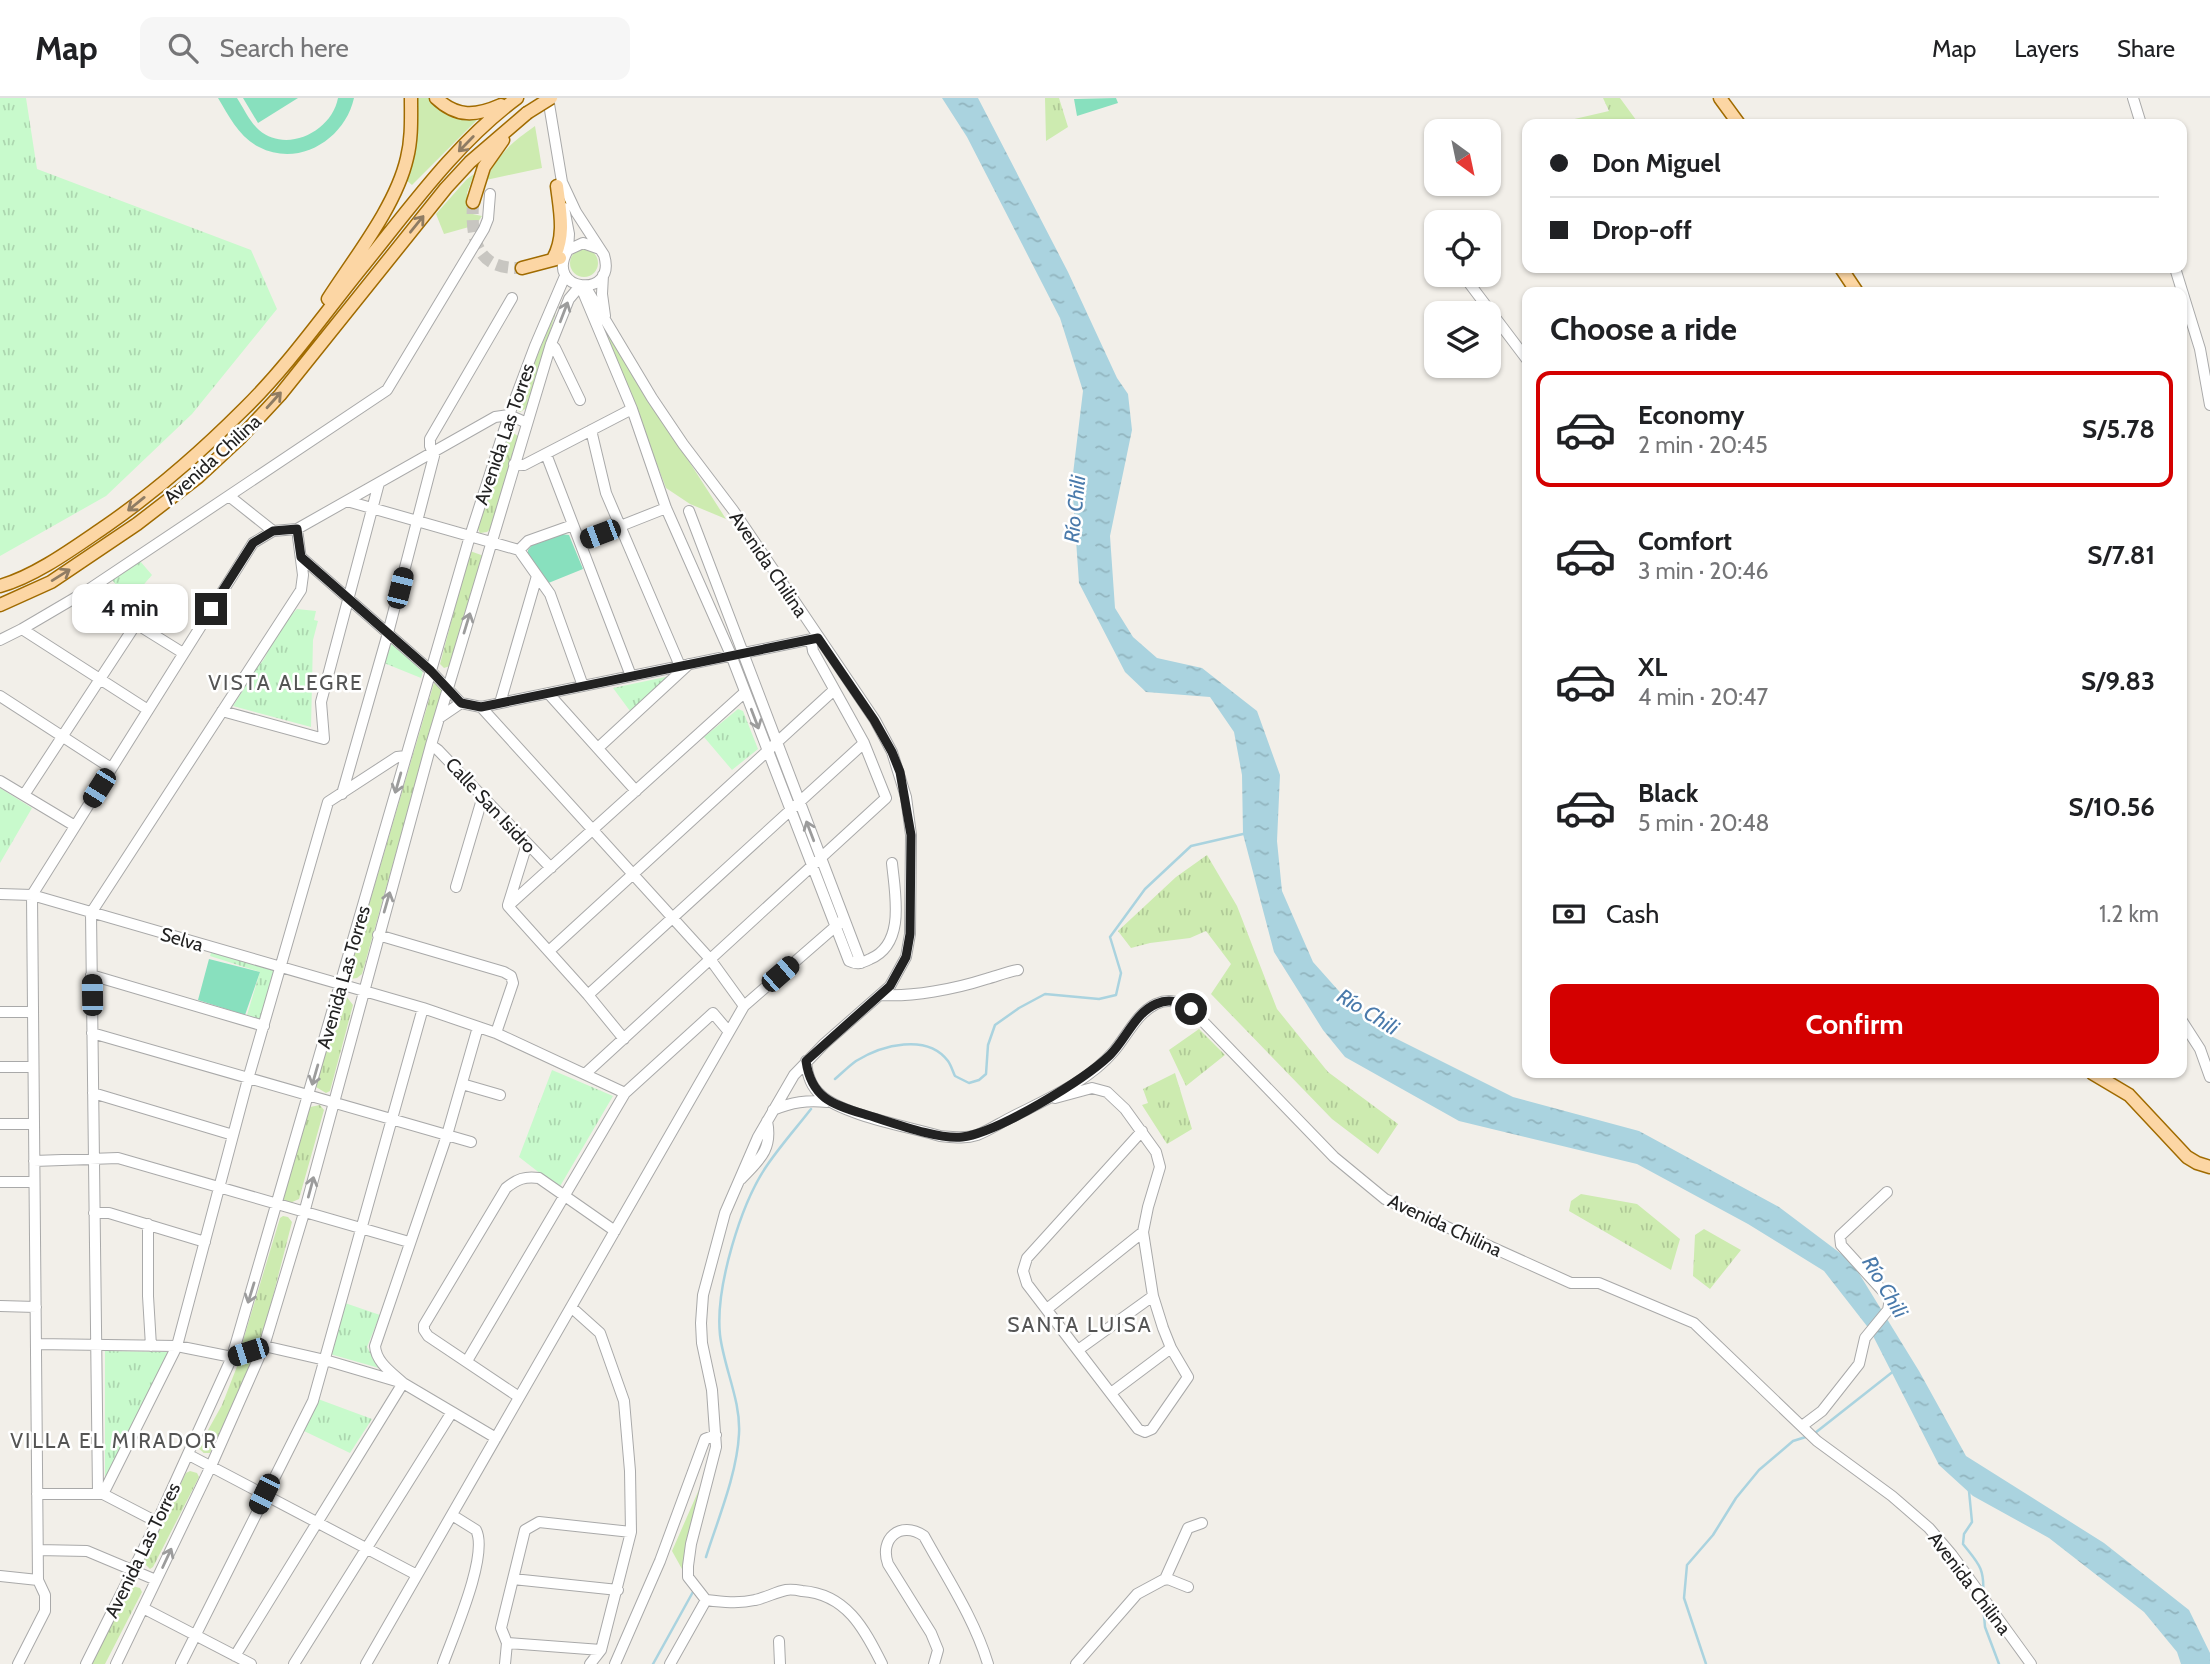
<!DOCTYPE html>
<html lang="en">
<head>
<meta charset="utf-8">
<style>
  body { margin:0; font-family:Cabin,sans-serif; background:#f6f6f6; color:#202124; height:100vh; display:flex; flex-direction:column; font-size:26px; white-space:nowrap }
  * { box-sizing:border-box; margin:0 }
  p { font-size:23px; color:#757577 }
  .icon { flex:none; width:38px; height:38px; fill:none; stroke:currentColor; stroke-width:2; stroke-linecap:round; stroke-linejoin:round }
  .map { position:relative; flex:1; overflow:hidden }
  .sheet { position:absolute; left:1522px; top:189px; width:665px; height:791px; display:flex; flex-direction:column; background:#fff; border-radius:14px; box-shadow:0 2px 5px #0004 }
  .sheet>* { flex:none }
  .hud { position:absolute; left:1522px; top:21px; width:665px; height:154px; border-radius:14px; box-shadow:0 2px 5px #0004; display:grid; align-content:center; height:154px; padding:0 28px; background:#fff }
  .needle { width:46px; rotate:147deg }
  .controls { position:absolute; left:1424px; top:21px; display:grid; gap:14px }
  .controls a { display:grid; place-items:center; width:77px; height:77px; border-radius:14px; background:#fff; box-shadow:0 2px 5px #0004; font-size:35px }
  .end { position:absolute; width:32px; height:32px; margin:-16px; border:9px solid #222; background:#fff; box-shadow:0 0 0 4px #fff }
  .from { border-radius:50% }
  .bubble { position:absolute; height:49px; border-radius:14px; background:#fff; box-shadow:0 2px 5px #0004; font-size:23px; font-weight:700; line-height:49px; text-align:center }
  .car { position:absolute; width:21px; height:42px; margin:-21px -10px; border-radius:9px; box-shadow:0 0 5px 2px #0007; background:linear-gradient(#222 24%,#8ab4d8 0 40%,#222 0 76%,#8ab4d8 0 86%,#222 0) }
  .hud b { display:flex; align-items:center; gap:24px; height:66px; font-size:26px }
  .hud b+b { border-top:2px solid #e0e0e0 }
  .hud i { width:18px; height:18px; background:#202124 }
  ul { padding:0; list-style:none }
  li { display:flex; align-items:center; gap:21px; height:116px; margin:0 14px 10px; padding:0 14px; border:4px solid transparent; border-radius:14px }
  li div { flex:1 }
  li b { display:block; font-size:26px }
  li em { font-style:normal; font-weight:700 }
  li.on { border-color:#d40000 }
  li>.icon { width:63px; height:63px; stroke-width:1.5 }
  h2 { padding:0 28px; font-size:32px; line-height:84px }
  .pay { display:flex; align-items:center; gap:18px; height:77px; padding:0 28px; font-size:26px }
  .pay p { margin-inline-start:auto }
  .cta { display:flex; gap:14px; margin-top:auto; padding:14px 28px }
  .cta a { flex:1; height:80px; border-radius:14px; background:#d40000; color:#fff; font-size:28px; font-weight:700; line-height:80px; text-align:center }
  header { display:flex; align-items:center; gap:42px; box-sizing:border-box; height:98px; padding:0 35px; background:#fff; border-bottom:2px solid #e0e0e0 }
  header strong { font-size:33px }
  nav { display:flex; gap:38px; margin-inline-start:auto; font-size:24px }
  .search { width:490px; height:63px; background:#f6f6f6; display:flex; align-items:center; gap:18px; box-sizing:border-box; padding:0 24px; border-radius:14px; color:#757577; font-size:26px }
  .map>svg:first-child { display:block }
</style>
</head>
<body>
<header>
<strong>Map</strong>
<div class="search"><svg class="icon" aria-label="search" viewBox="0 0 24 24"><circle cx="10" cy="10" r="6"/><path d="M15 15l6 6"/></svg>Search here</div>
<nav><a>Map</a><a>Layers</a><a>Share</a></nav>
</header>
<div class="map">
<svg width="2210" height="1566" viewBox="0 0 2210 1566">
  <defs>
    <pattern id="grass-tufts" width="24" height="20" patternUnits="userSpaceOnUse" patternTransform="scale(1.75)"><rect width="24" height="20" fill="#cdebb0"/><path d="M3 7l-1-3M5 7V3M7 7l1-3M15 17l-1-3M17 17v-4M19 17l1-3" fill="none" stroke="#b0c997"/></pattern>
    <pattern id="park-tufts" width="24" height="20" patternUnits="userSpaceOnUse" patternTransform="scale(1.75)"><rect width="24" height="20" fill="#c8facc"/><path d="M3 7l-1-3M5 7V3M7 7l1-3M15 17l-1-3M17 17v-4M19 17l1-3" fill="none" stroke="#acd6af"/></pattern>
    <pattern id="water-ripples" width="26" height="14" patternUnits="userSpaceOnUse" patternTransform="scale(1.75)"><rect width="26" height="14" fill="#aad3df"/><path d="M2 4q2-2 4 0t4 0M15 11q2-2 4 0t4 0" fill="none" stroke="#92b5bf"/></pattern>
  </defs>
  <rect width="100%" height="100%" fill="#f2efe9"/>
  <path fill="url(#grass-tufts)" d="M1045 0H1059L1068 29 1046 43Z
    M1603 0H1620L1639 26H1553L1609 13Z
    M558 207 527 310 520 314 516 310Z
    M508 332 518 338 490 431 487 434 480 435 477 429Z
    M470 453 484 458 450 568 444 570 440 566Z
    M434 585 443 587 362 876 357 880 350 881 348 878Z
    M1207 757 1237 808 1277 911 1328 974 1398 1026 1378 1056 1332 1021 1211 896 1231 866 1206 833 1190 840 1150 845 1131 850 1118 833 1176 779Z
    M346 898 353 907 330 993 326 995 316 989 340 902Z
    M1199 931 1225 957 1186 988 1169 952Z
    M1175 975 1192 1031 1167 1046 1142 1007 1148 1005 1143 991Z
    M320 1007 324 1012 299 1101 290 1105 285 1104 282 1096 310 1009Z
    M1581 1096 1637 1106 1680 1141 1671 1172 1569 1113 1571 1103Z
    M283 1118 288 1119 292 1124 261 1245 246 1250 242 1246 280 1120Z
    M1704 1131 1741 1152 1710 1191 1693 1178 1695 1137Z
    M249 1262 253 1265 210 1355H204L198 1350 222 1307 238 1266Z
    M190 1373 197 1375 199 1379 153 1469 150 1471 142 1463 186 1375Z
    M132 1488 140 1490 142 1494 105 1566H91L128 1490Z"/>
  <path fill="url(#park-tufts)" d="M0 0H26L37 71 251 152 277 211 192 316 106 398 0 458Z
    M140 463 152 477 139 492 127 499 112 482Z
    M297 511 316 513 314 522 318 523 313 542 311 629 233 608 250 581 248 578 251 572C271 563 267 545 277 531 283 524 291 518 297 511Z
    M393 542 424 570 421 580 384 565Z
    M670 578 630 613 613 590Z
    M738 611 743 613 758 651 732 672 704 639Z
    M0 690 32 710 0 765Z
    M212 852 278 873 263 922 247 917 260 874 210 858Z
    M552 972 613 998 559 1090 519 1059Z
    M345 1205 380 1217 367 1249 379 1270 330 1256Z
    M105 1253 168 1254 105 1384Z
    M318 1301 372 1321 350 1355 304 1333Z"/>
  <path fill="#cdebb0" d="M417 0H432L452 16 477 22 412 87 405 81Z
    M535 28 542 70 486 82C499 55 511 45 535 28Z
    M474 76 467 95 468 115 482 118 476 127 444 136 436 116 467 81Z
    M570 165a14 14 0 1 1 28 0a14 14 0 1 1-28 0Z
    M606 234 726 421 690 406 666 390Z
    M708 1371 686 1471H682L672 1453Z"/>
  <path fill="#88e0be" d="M218 0H237C244 11 250 24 259 32 287 56 332 33 338 0H354C345 41 299 70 259 49 239 39 229 18 218 0Z
    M243 0H298L258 25Z
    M1116 0 1118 5 1077 18 1074 1Z
    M560 436 569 437 583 471 546 486 528 456V452L533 446Z
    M209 861 260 874 245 917 198 902Z"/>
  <path fill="url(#water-ripples)" d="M942 0H978L1068 174 1117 280 1128 296 1132 332 1110 438 1115 510 1133 539 1157 560 1202 570 1257 613 1280 677 1277 743 1282 793 1313 864 1354 910 1387 936 1513 999 1639 1033 1779 1109 1852 1164 1919 1273 1966 1358 2104 1445 2189 1512 2210 1555V1566H2181L2177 1554 2144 1514 2049 1440 1973 1398 1939 1367 1870 1232 1824 1173 1748 1126 1637 1066 1459 1023 1345 959 1323 932 1274 854 1243 736 1242 677 1234 634 1210 599 1146 594 1125 574 1079 485 1072 384 1083 293 1060 220 967 39Z"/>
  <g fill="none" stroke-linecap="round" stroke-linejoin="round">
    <path stroke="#aad3df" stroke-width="2.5" d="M835 981C842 975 849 968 856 963 882 947 927 935 948 963 951 967 953 974 955 978L969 985 979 982 986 976 988 947 995 927 1019 910 1045 896 1099 901 1116 897 1121 875 1110 839 1145 791 1191 748 1243 736
      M1815 1335 1895 1272
      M1969 1393 1972 1424 1964 1436 1963 1446C1978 1465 1985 1470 1983 1496
      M706 1459C718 1421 737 1376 739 1336 741 1303 724 1270 720 1237 715 1190 741 1104 768 1066 781 1047 797 1029 811 1011
      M1983 1506 1985 1529 1999 1566
      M653 1566 694 1492
      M1706 1566 1684 1500 1687 1467 1713 1437 1736 1400 1759 1372 1793 1343 1809 1338"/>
    <path stroke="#c8c6c1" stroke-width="12" stroke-dasharray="12 6" stroke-linecap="butt" d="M473 104C471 142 476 172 522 170"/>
    <g stroke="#a9a9a9" stroke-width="12">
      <path id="minor" d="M548 0 562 84 576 114 604 157C618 202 543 194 568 152L583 145 600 151
        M2133 0 2141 26
        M564 110 569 136 568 152
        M2175 170 2200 251 2210 307
        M603 177 602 196 605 218
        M1463 177 1528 263
        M585 188 652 300 683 346 733 412 875 622 892 654 906 699 911 737 910 836 906 859 890 888 824 946 794 977 758 1039 725 1115 703 1197 701 1225 702 1245 712 1292 716 1349 691 1446 688 1468V1479L706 1502C722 1504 739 1506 755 1502 765 1500 776 1494 786 1492 791 1491 797 1492 802 1493 846 1496 864 1530 882 1566
        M583 194 632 311 666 410 731 557 849 863C857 867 862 865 870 861 906 846 895 796 892 765
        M551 246 555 250 580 302
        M591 332 606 395 680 568
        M546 356 631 578
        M514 366 524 367 632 311
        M229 398 273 433
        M347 403 519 452 550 496 583 588
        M689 413 861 865
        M580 444 666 410
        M519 452 528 443 573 427
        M301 459 431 573 461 605 481 609 817 540
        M85 494 183 555
        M22 531 148 612
        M0 542 22 531 85 494 387 292 484 131 488 121 490 96
        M548 595 636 693
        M0 598 111 670
        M500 605 537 478
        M481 609 710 861 744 908
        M222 613 324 641 321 604 379 385
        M439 620 461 605
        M431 647 438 652 551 770
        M598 650 689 566
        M0 683 75 728
        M342 696 388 535 434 358 430 348V341L512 200
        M24 697 136 526
        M456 789 483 698
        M0 796 32 797 423 910 496 935 625 995
        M508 807 527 746
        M508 808 744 595
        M508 808 588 897 624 941
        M378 837 504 874 511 878 513 885 496 935
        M549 853 834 592
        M91 877 264 928
        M588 897 864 645
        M881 897C913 899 955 891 986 881 997 878 1007 874 1018 872
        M0 914H33
        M2182 923 2200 951 2210 979
        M92 935 471 1044
        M806 963C807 976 810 988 821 997 842 1017 910 1029 940 1038 952 1039 965 1041 977 1037 988 1033 1000 1025 1010 1020 1045 1002 1088 984 1114 953 1127 938 1137 915 1156 906 1170 900 1179 904 1191 911L1334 1059 1385 1101 1571 1185H1599L1694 1225 1817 1343 1892 1398 1929 1430 1952 1457 2031 1566
        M0 969H33
        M585 976 886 700 864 645 813 553 811 541
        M462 986 500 997
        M93 995 233 1037
        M1055 1000 1092 990 1107 994 1125 1011 1156 1054 1160 1069 1148 1109 1143 1134 1153 1198 1163 1230 1171 1250 1188 1279 1152 1331 1145 1334 1138 1331 1027 1186 1023 1173 1027 1160 1142 1033
        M773 1012C792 1004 807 1002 827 1004
        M0 1026H34
        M34 1063 118 1060 409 1144
        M741 1081C759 1062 773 1052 767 1023
        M0 1084H34
        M94 1115H109L205 1144
        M148 1126V1198L151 1248
        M0 1208 36 1209
        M571 1209 600 1235 624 1303 630 1373 631 1434 601 1552 590 1566
        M1047 1211 1143 1134
        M36 1246 177 1248 232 1259 264 1248 325 1262 403 1285 496 1340
        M1078 1252 1153 1198
        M467 1263 625 995 713 915 729 934
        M1111 1295 1171 1250
        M519 1299 428 1238 424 1232V1227L506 1090C517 1081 525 1078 539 1080L615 1133
        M1802 1328 1822 1313 1859 1266 1865 1240 1888 1212 1890 1201 1841 1147 1840 1138 1887 1094
        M189 1357 417 1477
        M98 1395 91 815 301 492 303 477 297 431
        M37 1396H103L157 1424
        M103 1396 177 1248 248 981 328 704 397 659 406 658
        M38 1452 87 1453 156 1482
        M0 1478 38 1482
        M513 1481 618 1492
        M1165 1481 1188 1430 1202 1425
        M143 1510 251 1566
        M779 1543 780 1566
        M507 1545 501 1530 525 1432 539 1424 631 1434
        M235 1558 403 1285C391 1274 376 1264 375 1248L447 1037 478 929
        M18 1566 45 1513V1497L38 1482 32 797 253 445 273 433 297 431 495 319 509 317 527 325
        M86 1566 157 1424 232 1259 470 438 509 317 535 248 565 178
        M116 1566 211 1368 264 1248 304 1115 431 647 551 246 569 201 580 188
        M181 1566 313 1303 423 910
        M294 1566 452 1314
        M366 1566 744 908 844 821
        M443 1566C453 1538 489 1457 476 1432L452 1417
        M505 1566 507 1545 601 1552
        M615 1566 660 1463 705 1341 716 1337
        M670 1566 706 1502
        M934 1566 938 1552 931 1535 888 1466C879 1441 900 1422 924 1438 947 1480 974 1520 988 1566
        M1076 1566 1137 1496 1163 1482 1168 1481 1188 1489"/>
    </g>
    <g stroke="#a06b00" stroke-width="15">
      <path id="major" d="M436 0C457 20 476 18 501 7
        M1720 0 1739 26
        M473 104 484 69 503 42
        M553 161C566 138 560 113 557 88
        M522 170 560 160
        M1841 170 1857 194
        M328 201C355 159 396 108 407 60 412 40 411 20 411 0
        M0 488C36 478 75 449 106 428 155 394 201 354 244 311 288 268 324 216 363 168 410 110 456 45 517 0
        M0 507 51 484 137 426 198 379 241 339 280 297 446 90 470 64 527 15
        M2092 975 2129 997 2187 1059 2197 1065 2210 1069"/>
    </g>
    <use href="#minor" stroke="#fff" stroke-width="10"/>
    <use href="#major" stroke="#fcd6a4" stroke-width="12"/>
    <g stroke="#a06b00" stroke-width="15" stroke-linecap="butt">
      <path id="major-bridge" d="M527 15 551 0"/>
    </g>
    <use href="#major-bridge" stroke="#fcd6a4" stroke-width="12"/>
  </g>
  <defs><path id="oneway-shaft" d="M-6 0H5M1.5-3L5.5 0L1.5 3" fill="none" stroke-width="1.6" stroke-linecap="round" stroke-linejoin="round" transform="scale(1.75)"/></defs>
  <g stroke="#8f7c63">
    <use href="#oneway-shaft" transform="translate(466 46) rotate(134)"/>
    <use href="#oneway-shaft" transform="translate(417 126) rotate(-51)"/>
    <use href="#oneway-shaft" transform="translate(274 302) rotate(-48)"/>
    <use href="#oneway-shaft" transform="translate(136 406) rotate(141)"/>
    <use href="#oneway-shaft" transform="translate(61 477) rotate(-32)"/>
  </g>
  <g stroke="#9c9c9c">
    <use href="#oneway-shaft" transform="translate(564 214) rotate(-69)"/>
    <use href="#oneway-shaft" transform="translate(467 525) rotate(-73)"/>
    <use href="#oneway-shaft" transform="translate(755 621) rotate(69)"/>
    <use href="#oneway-shaft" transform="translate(398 685) rotate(106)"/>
    <use href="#oneway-shaft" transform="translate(810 733) rotate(-111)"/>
    <use href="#oneway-shaft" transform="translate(387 804) rotate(-74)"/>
    <use href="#oneway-shaft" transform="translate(315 977) rotate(106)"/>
    <use href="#oneway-shaft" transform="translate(311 1089) rotate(-75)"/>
    <use href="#oneway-shaft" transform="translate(251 1195) rotate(107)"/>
    <use href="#oneway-shaft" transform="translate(167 1460) rotate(-65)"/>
  </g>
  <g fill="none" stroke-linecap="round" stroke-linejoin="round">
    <path stroke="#222" stroke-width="9" d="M211 511 253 445 273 433 297 431 301 459 431 573 461 605 481 609 818 540 874 622 892 654 900 674 911 737 910 836 906 859 890 888 806 963C811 999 832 1007 864 1016 888 1023 938 1042 962 1039 997 1035 1084 982 1110 957 1126 941 1135 915 1156 906 1170 900 1179 904 1191 911"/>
  </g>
  <g text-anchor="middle" stroke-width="5" stroke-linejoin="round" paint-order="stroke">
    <g font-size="19" fill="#222" stroke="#fff">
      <text transform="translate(504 336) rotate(-71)" y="7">Avenida Las Torres</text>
      <text transform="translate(212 361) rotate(-42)" y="7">Avenida Chilina</text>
      <text transform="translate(769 466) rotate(56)" y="7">Avenida Chilina</text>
      <text transform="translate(491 707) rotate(47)" y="7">Calle San Isidro</text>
      <text transform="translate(182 841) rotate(16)" y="7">Selva</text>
      <text transform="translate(343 879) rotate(-74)" y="7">Avenida Las Torres</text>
      <text transform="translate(1445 1127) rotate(25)" y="7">Avenida Chilina</text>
      <text transform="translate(142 1452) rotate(-64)" y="7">Avenida Las Torres</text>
      <text transform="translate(1970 1485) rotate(53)" y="7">Avenida Chilina</text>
    </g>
    <g font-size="21" font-style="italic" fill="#4a7aab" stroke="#fff">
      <text transform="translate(1075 411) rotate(-84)" y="7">Río Chili</text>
      <text transform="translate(1368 914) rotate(32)" y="7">Río Chili</text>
      <text transform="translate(1885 1189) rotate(59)" y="7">Río Chili</text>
    </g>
    <g font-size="21" letter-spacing="2" fill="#555" stroke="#fff">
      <text x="286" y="592">VISTA ALEGRE</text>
      <text x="1080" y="1234">SANTA LUISA</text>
      <text x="114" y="1350">VILLA EL MIRADOR</text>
    </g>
  </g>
</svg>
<div class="controls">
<a><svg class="needle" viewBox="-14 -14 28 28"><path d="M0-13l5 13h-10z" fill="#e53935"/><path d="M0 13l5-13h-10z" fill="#757577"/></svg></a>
<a><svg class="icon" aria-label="locate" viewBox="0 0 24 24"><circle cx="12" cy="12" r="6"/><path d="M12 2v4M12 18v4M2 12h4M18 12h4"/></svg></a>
<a><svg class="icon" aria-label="layers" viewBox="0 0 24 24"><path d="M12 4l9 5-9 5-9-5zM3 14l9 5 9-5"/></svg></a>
</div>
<i class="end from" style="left:1191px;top:911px"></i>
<i class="end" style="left:211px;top:511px"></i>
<div class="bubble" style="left:72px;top:486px;width:116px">4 min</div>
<i class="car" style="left:600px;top:436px;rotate:249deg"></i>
<i class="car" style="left:400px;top:490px;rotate:14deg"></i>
<i class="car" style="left:99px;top:690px;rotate:212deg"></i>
<i class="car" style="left:780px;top:876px;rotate:49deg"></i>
<i class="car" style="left:92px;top:897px;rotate:359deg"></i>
<i class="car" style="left:248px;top:1254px;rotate:252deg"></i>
<i class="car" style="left:264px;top:1396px;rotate:206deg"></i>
<div class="hud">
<b><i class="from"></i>Don Miguel</b>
<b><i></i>Drop-off</b>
</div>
<section class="sheet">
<h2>Choose a ride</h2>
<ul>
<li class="on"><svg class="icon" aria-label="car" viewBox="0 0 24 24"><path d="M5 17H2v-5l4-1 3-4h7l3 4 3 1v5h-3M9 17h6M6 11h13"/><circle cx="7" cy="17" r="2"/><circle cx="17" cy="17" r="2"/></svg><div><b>Economy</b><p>2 min · 20:45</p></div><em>S/5.78</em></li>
<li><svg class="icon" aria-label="car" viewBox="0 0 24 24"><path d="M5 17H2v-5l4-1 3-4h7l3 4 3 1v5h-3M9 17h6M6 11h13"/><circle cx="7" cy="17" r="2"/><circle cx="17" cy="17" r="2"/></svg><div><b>Comfort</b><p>3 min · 20:46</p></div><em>S/7.81</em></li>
<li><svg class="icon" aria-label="car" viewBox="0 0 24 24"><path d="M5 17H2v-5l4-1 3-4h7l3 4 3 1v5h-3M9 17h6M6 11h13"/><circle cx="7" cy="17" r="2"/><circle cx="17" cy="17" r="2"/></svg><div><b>XL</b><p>4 min · 20:47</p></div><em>S/9.83</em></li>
<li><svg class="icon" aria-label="car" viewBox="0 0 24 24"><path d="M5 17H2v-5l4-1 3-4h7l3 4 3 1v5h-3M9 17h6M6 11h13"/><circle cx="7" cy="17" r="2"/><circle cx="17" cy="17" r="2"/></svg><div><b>Black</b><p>5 min · 20:48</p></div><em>S/10.56</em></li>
</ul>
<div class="pay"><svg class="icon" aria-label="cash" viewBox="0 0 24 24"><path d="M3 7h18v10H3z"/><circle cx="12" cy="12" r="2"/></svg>Cash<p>1.2 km</p></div>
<div class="cta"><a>Confirm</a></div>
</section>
</div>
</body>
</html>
